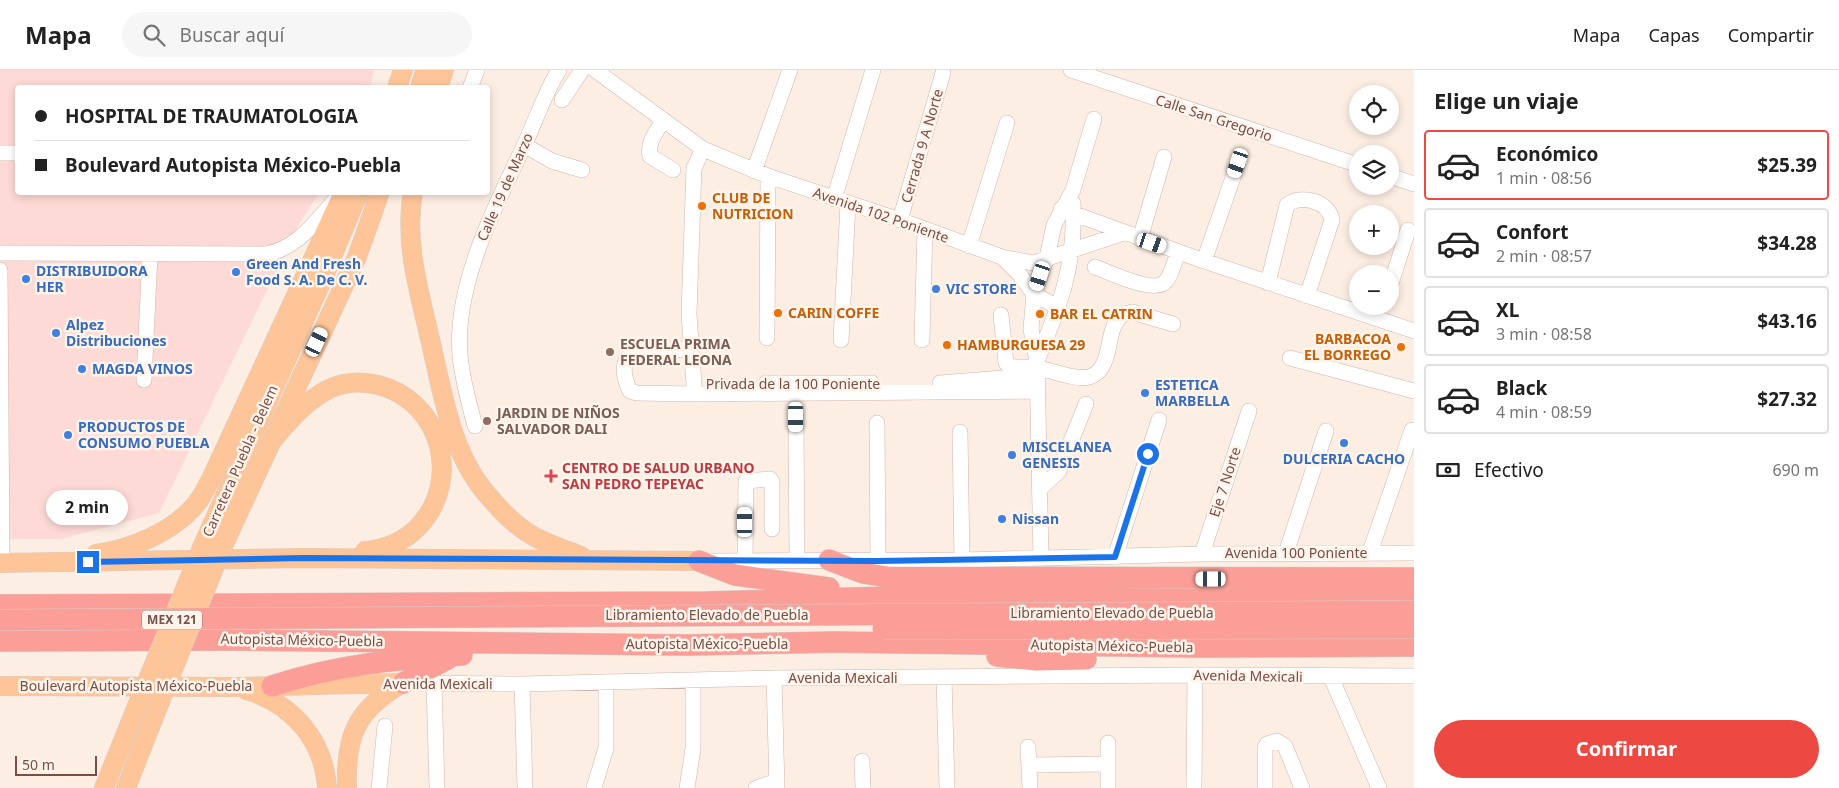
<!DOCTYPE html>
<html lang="es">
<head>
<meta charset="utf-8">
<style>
  body { margin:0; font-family:"Noto Sans",sans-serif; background:#f6f6f6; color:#222; height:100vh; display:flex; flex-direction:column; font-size:19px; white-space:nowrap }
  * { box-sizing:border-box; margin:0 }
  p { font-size:16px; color:#767676 }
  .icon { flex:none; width:28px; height:28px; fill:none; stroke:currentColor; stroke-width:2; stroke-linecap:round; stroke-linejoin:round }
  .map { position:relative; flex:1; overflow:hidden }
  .drawer { display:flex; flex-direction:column; background:#fff; width:425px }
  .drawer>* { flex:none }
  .top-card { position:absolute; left:15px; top:15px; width:475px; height:110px; border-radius:5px; box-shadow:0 2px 8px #0003; display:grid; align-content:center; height:110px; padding:0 20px; background:#fff }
  .tools { position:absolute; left:1349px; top:15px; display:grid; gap:10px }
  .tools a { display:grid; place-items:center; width:50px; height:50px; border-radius:50%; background:#fff; box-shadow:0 2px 8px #0003; font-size:25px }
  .scale { position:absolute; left:15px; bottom:12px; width:82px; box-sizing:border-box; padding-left:5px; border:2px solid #765048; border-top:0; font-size:14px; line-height:18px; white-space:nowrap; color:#765048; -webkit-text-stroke:4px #fff3ea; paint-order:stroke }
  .end { position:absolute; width:22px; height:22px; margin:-11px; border:6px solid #1a73e8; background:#fff; box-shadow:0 0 0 2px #fff }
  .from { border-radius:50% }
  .bubble { position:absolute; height:35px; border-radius:18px; background:#fff; box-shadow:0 2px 8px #0003; font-size:16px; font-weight:700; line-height:35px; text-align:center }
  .car { position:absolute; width:15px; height:30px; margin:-15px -8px; border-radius:6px; box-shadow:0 0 4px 1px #0007; background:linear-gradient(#fff 24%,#345 0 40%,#fff 0 76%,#345 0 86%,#fff 0) }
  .top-card b { display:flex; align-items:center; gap:18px; height:48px; font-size:19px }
  .top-card b+b { border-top:1px solid #e0e0e0 }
  .top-card i { width:12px; height:12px; background:#222 }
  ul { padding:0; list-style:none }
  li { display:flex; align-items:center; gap:15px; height:70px; margin:0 10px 8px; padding:0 10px; border:2px solid #e0e0e0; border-radius:5px }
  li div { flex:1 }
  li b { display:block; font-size:19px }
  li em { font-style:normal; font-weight:700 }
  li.on { border-color:#ec4943 }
  li>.icon { width:45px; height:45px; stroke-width:1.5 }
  h2 { padding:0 20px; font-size:22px; line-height:60px }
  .pay { display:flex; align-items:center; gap:12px; height:55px; padding:0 20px; font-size:19px }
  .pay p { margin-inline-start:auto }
  .primary-button { display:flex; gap:10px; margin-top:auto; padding:10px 20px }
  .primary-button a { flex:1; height:58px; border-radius:30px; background:#ec4943; color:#fff; font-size:20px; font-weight:700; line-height:58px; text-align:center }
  header { display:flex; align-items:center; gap:30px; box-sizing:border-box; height:70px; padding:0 25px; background:#fff; border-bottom:1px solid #e0e0e0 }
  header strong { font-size:24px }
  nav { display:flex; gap:28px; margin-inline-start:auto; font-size:18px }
  .search { width:350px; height:45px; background:#f6f6f6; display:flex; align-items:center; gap:12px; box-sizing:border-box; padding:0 18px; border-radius:28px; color:#767676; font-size:19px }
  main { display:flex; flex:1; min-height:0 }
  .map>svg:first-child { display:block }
</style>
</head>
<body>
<header>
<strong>Mapa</strong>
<div class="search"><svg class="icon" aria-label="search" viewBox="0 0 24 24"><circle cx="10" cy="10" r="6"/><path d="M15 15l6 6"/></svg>Buscar aquí</div>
<nav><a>Mapa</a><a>Capas</a><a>Compartir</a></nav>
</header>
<main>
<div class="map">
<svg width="1414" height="718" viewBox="0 0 1414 718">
  <rect width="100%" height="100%" fill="#fdeee3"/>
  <path fill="#fedad6" d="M0 0H374L370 18H18V122L319 123 299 154 159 443 61 469H0Z"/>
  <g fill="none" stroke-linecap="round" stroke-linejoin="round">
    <g stroke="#d1b5ac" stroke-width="16">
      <path id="minor" d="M595 0 703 79 768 106 900 150 1002 187 1033 193 1124 163
        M1071 0 1358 95
        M470 18 477 0
        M562 30 582 0
        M663 51C656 62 647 73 650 86L673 100
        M524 75 552 91 582 100
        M0 83H18
        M754 101 790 0
        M1390 106 1414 114
        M834 129 873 0
        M1061 139 1204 191 1414 261
        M900 150 943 3
        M1140 169 1164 87
        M969 176 1007 53
        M0 183 266 184C299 178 316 150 338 127
        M1003 188 1020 205 1034 224 1059 238
        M1204 191 1238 93
        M1095 197C1109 202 1156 225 1166 211 1172 204 1175 190 1178 182
        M0 200 2 493
        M1268 213 1287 135C1301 124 1329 131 1332 150L1307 226
        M1390 217 1408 160
        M1001 245 1006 293 1009 296C1018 298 1027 296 1036 298 1063 301 1097 325 1107 284 1111 270 1110 256 1122 245L1132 242 1173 254
        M767 268 768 106
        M841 270 848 134
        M922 270 925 159
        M690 279 635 281C620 289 623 307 630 321L637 323 692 324 1036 321
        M1290 288 1414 321
        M1037 291C1060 235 1076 195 1073 133
        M144 310 150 184
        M766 313H872
        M940 313 1003 308 1037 310
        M692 324 694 314 689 244 694 98 703 79
        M796 347 797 490
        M877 353 878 491
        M475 356C469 333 462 309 460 285 454 216 495 136 524 76 536 50 544 24 559 0
        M960 362 962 490
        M1040 419 1059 401 1086 334
        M1370 482 1412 360
        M1286 483 1326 361
        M1202 484 1249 341
        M1115 487 1159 350
        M1041 489 1037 291 1031 259 1034 224 1047 187 1054 155 1073 120 1094 49
        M708 491 962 490 1202 484 1414 483
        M745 491 746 411 770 409 772 412V459
        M430 606 434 614 437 718
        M1331 607 1379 718
        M774 608 777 718
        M944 608 947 718
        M405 613 522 614 774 608 1195 605 1414 606
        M522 614 525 718
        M1028 677 1030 718
        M862 691 863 718
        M1030 695 1108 694
        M379 718 385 656
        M594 718 606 678V612
        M687 718 693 679V611
        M756 718 777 711
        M1108 718V673
        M1194 718 1195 605
        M1265 718V678L1267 674 1277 671 1285 676 1302 718"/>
    </g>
    <g stroke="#d9cecc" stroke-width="20">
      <path id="major" d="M397 18 403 0
        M420 18 425 0
        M438 18 444 0
        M413 122C404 172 419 221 430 269 443 324 451 387 492 430 503 443 520 459 535 467 550 475 566 480 581 486
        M269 375C285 354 305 331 329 319 344 312 362 311 378 315 440 330 463 409 419 456 405 471 386 479 365 481
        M203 475 321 213 359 122
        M223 476 357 187 380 122
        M96 484C132 479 173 462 196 434 203 426 207 416 212 407L344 122
        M0 493 304 488 699 491
        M0 616 235 617 403 613
        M246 620C292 633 324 670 327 718
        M104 718 141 626
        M126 718 163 624
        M347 718C345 667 356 640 401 614"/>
    </g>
    <g stroke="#d9cecc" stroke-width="22">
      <path id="highway" d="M829 490 863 503 888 507 1414 508
        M699 491 735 505 829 518
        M0 535 706 532 888 527 1179 529 1414 528
        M0 571 232 570 686 575 834 572 1197 577 1414 576
        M997 586 1036 590 1086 589
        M403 613 449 588
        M272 616C336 595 395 589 462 585"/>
    </g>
    <use href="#minor" stroke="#fff" stroke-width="15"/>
    <use href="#major" stroke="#fec598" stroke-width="19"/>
    <use href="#highway" stroke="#fa9e97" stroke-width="21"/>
    <g stroke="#d9cecc" stroke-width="20" stroke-linecap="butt">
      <path id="major-bridge" d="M163 624 223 476
        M141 626 203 475"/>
    </g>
    <g stroke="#d9cecc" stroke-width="22" stroke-linecap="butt">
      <path id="highway-bridge" d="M0 550 1414 541
        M883 559 1414 558"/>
    </g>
    <use href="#major-bridge" stroke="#fec598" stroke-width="19"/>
    <use href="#highway-bridge" stroke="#fa9e97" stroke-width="21"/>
  </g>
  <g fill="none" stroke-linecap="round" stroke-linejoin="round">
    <path stroke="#1a73e8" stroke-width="6" d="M88 492 304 488 878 491 1115 487 1148 384"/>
  </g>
  <g fill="#e8710a" stroke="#fff3ea" stroke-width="2">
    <circle cx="702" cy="136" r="5"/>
    <circle cx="778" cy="243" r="5"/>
    <circle cx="1040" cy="244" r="5"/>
    <circle cx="947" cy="275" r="5"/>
    <circle cx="1401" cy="277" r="5"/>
  </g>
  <g fill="#3f7fe0" stroke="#fff3ea" stroke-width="2">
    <circle cx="236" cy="202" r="5"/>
    <circle cx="26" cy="209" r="5"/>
    <circle cx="936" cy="219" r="5"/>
    <circle cx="56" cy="263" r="5"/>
    <circle cx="82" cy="299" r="5"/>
    <circle cx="1145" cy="323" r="5"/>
    <circle cx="68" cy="365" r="5"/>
    <circle cx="1344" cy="373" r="5"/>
    <circle cx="1012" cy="385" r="5"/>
    <circle cx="1002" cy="449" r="5"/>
  </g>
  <g fill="#8d6e63" stroke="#fff3ea" stroke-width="2">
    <circle cx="610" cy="282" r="5"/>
    <circle cx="487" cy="351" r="5"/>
  </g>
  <path fill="#e0444e" stroke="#fff3ea" stroke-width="2" d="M548.5 398.5h5v5h5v5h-5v5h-5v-5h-5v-5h5z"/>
  <g text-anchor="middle" stroke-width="5" stroke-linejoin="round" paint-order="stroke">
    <rect fill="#fff3ea" stroke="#9f8179" stroke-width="1" x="142" y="540.5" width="60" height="19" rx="4"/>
    <g font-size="12" font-weight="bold" fill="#765048">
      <text x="172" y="554">MEX 121</text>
    </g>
    <g font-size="14" fill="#765048" stroke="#fff3ea">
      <text transform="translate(1214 48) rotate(18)" y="5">Calle San Gregorio</text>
      <text transform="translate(922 76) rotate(-74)" y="5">Cerrada 9 A Norte</text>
      <text transform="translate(505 117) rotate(-66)" y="5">Calle 19 de Marzo</text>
      <text transform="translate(881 145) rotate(19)" y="5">Avenida 102 Poniente</text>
      <text x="793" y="319">Privada de la 100 Poniente</text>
      <text transform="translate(240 391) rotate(-66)" y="5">Carretera Puebla - Belem</text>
      <text transform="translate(1225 412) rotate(-72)" y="5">Eje 7 Norte</text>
      <text x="1296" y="488">Avenida 100 Poniente</text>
      <text x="1112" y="548">Libramiento Elevado de Puebla</text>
      <text x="707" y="550">Libramiento Elevado de Puebla</text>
      <text transform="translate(302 570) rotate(1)" y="5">Autopista México-Puebla</text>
      <text x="707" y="579">Autopista México-Puebla</text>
      <text transform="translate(1112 576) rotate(1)" y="5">Autopista México-Puebla</text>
      <text transform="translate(1248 606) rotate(1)" y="5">Avenida Mexicali</text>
      <text x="843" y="613">Avenida Mexicali</text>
      <text x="438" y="619">Avenida Mexicali</text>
      <text x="136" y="621">Boulevard Autopista México-Puebla</text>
    </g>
    <g font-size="14" font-weight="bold" fill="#c56008" stroke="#fff3ea" text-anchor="start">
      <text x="712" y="133">CLUB DE<tspan x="712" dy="16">NUTRICION</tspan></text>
      <text x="788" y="248">CARIN COFFE</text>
      <text x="1050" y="249">BAR EL CATRIN</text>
      <text x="1391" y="274" text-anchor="end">BARBACOA<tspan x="1391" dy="16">EL BORREGO</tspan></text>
      <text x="957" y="280">HAMBURGUESA 29</text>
    </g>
    <g font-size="14" font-weight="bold" fill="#366cbe" stroke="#fff3ea" text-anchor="start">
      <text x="246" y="199">Green And Fresh<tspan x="246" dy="16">Food S. A. De C. V.</tspan></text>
      <text x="36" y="206">DISTRIBUIDORA<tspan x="36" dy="16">HER</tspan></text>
      <text x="946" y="224">VIC STORE</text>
      <text x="66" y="260">Alpez<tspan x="66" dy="16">Distribuciones</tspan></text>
      <text x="92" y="304">MAGDA VINOS</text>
      <text x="1155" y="320">ESTETICA<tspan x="1155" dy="16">MARBELLA</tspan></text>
      <text x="78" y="362">PRODUCTOS DE<tspan x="78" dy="16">CONSUMO PUEBLA</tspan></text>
      <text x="1022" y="382">MISCELANEA<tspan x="1022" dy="16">GENESIS</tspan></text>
      <text x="1344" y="394" text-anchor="middle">DULCERIA CACHO</text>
      <text x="1012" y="454">Nissan</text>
    </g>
    <g font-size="14" font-weight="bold" fill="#785e54" stroke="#fff3ea" text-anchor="start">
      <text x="620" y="279">ESCUELA PRIMA<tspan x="620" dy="16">FEDERAL LEONA</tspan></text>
      <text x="497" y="348">JARDIN DE NIÑOS<tspan x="497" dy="16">SALVADOR DALI</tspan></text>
    </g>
    <g font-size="14" font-weight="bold" fill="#be3a42" stroke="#fff3ea" text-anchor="start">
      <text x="562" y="403">CENTRO DE SALUD URBANO<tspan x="562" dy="16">SAN PEDRO TEPEYAC</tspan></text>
    </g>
  </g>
</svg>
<div class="tools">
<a><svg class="icon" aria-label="locate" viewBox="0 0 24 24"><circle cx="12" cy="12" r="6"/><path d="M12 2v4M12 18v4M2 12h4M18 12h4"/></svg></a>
<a><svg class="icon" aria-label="layers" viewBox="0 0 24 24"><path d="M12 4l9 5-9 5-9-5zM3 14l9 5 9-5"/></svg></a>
<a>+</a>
<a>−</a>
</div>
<div class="scale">50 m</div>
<i class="end from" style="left:1148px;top:384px"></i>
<i class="end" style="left:88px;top:492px"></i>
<div class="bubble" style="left:46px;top:420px;width:82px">2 min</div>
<i class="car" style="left:1238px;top:93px;rotate:199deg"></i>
<i class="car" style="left:1152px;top:173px;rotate:109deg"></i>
<i class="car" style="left:1040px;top:206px;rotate:198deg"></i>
<i class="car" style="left:317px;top:272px;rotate:25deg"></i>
<i class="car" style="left:796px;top:347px;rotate:180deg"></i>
<i class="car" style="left:745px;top:452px;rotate:0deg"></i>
<i class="car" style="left:1211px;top:509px;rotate:270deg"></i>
<div class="top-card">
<b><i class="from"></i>HOSPITAL DE TRAUMATOLOGIA</b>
<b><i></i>Boulevard Autopista México-Puebla</b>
</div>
</div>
<section class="drawer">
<h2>Elige un viaje</h2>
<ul>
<li class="on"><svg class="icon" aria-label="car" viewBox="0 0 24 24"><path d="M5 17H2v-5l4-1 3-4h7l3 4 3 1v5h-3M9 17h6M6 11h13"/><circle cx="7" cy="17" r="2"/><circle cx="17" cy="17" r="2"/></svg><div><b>Económico</b><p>1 min · 08:56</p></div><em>$25.39</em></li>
<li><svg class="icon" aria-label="car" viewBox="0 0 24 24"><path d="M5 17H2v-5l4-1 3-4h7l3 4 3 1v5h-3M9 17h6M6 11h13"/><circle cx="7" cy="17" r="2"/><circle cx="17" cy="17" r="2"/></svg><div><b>Confort</b><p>2 min · 08:57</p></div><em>$34.28</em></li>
<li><svg class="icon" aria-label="car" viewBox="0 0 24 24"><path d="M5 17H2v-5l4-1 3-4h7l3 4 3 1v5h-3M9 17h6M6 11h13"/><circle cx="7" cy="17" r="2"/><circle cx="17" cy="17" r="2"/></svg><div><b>XL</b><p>3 min · 08:58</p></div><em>$43.16</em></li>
<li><svg class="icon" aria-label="car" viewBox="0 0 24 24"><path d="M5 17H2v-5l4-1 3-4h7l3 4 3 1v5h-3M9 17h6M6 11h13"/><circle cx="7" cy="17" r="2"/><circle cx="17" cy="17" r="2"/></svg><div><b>Black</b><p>4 min · 08:59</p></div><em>$27.32</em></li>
</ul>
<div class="pay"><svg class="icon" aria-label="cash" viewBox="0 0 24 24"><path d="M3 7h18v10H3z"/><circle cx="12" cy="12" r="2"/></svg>Efectivo<p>690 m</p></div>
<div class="primary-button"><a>Confirmar</a></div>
</section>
</main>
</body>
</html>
